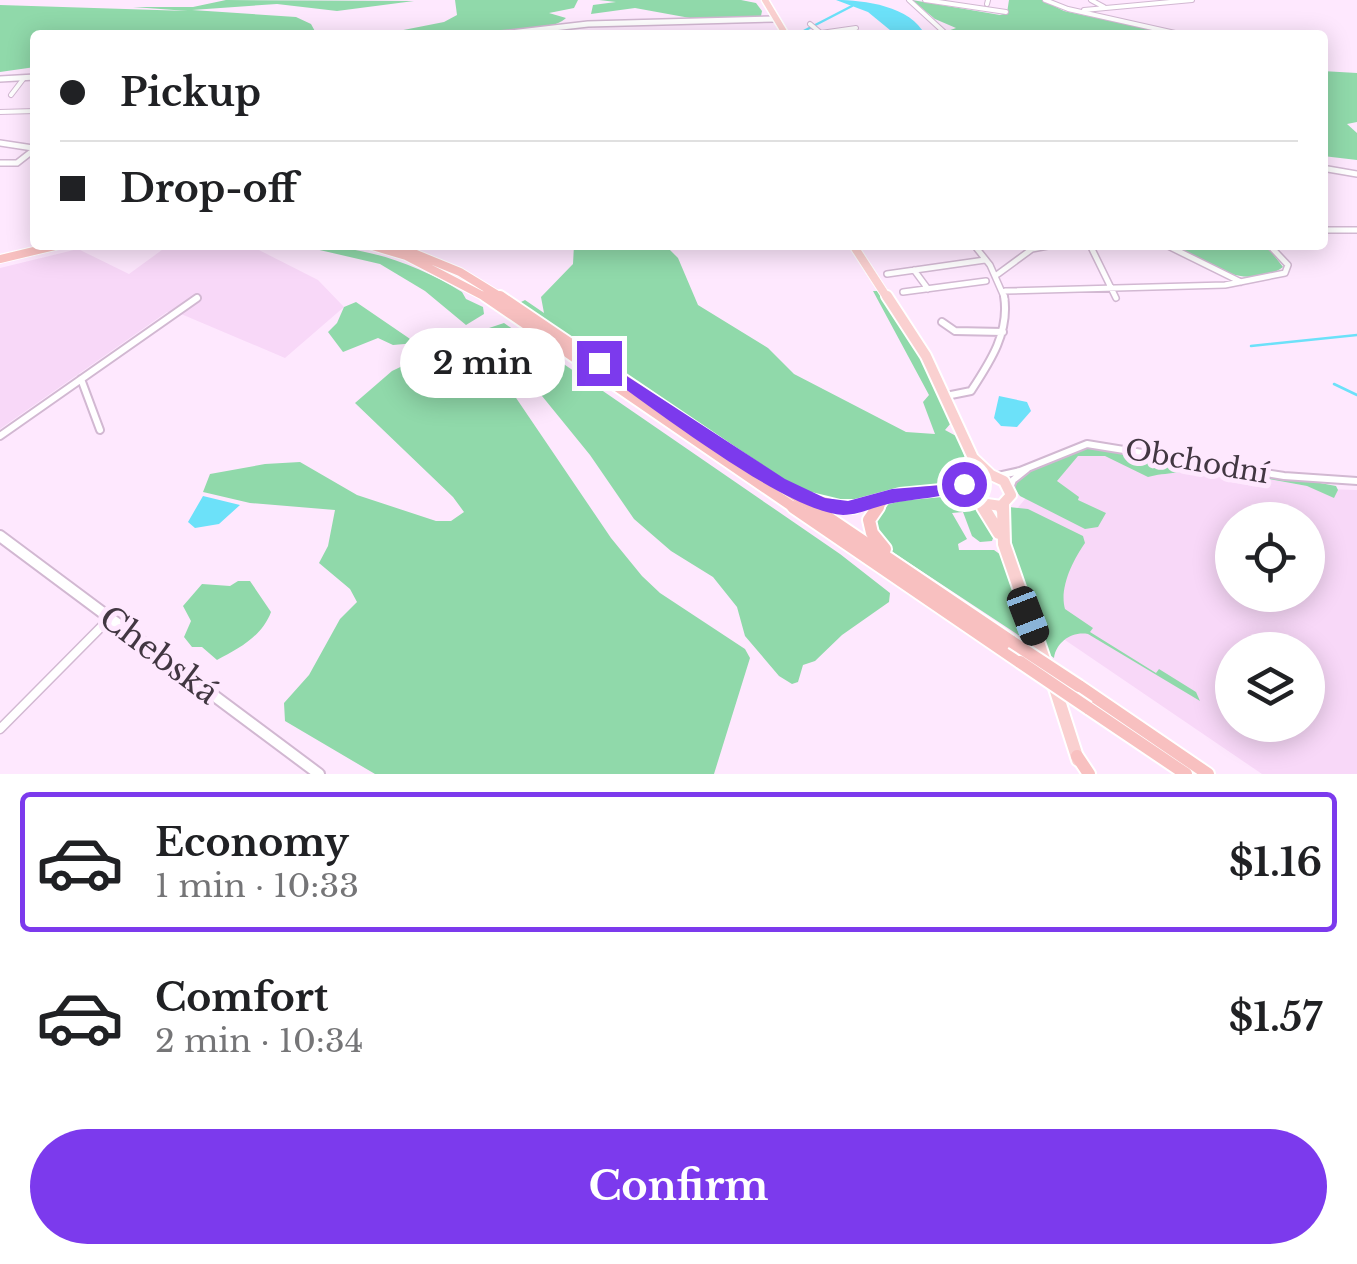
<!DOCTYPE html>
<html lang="en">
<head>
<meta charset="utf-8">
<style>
  body { margin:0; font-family:"Libre Baskerville",serif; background:#f6f6f6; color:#202124; height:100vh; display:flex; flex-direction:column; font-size:38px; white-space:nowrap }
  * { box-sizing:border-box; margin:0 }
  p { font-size:32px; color:#757577 }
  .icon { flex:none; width:55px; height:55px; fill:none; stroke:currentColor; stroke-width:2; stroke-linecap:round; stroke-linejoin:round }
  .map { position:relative; height:774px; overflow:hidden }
  .sheet { display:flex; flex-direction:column; background:#fff; flex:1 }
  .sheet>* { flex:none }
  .top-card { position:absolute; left:30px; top:30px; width:1298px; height:220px; border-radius:10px; box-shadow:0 5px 25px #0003; display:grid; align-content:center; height:220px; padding:0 30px; background:#fff }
  .tools { position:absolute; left:1215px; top:502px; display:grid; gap:20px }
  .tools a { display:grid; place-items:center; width:110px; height:110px; border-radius:50%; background:#fff; box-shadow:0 5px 25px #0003; font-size:50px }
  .end { position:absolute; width:45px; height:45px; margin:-22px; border:12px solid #7c3aed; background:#fff; box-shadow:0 0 0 5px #fff }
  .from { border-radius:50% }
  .bubble { position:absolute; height:70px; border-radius:35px; background:#fff; box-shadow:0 5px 25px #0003; font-size:32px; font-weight:800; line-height:70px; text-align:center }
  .car { position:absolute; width:30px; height:60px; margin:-30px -15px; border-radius:12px; box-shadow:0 0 8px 2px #0007; background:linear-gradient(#222 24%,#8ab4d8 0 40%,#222 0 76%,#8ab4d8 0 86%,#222 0) }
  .top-card b { display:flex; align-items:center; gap:35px; height:95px; font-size:38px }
  .top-card b+b { border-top:2px solid #e0e0e0 }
  .top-card i { width:25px; height:25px; background:#202124 }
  ul { padding:18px 0 0; list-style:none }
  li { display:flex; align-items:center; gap:30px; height:140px; margin:0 20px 15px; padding:0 10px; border:5px solid transparent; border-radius:10px }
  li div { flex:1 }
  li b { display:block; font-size:38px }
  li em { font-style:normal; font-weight:800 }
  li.selected { border-color:#7c3aed }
  li>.icon { width:90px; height:90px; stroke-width:1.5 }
  .cta { display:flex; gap:20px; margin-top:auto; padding:20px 30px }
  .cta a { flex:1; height:115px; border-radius:60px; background:#7c3aed; color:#fff; font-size:40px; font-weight:800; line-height:115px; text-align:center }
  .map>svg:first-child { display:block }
</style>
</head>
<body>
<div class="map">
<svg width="1357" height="774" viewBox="0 0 1357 774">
  <rect width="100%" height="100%" fill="#fee8fe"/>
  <path fill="#f8d8f8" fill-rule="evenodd" d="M177 245 255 248 318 280 344 307 285 358 174 311 167 312 0 429V268L78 249 129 274 166 247Z
    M1073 454H1132L1323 489 1357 490V774H1262L1040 623 1009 518 1053 466ZM1232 520H1308V595H1232ZM1232 650H1308V725H1232Z"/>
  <path fill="#90d9aa" d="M226 0 414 1 337 11 277 4 192 10 296 17 311 24 317 35H35V67L0 72V5L188 11 133 7H193Z
    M455 0H578L574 8 549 13 566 18C542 41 416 35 378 35L444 22 457 15Z
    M599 0H741L756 3 762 11 761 16 753 17 690 18 635 8 591 14 593 5 616 2Z
    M912 0 1000 15 1007 13 1009 0H1042L1064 11 1177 35H947L945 32 956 28 935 19Z
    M1322 71 1357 73V122L1347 124 1357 133V160L1323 156Z
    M298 245C359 245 410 260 462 292L466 299 483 307 484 314 466 325 425 291 380 264Z
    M574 245H665L678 258 698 305 768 348 794 374 906 432 935 434 923 402 929 395 873 291H880L926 366 951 423 945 430 958 437 969 470 955 484 862 502H822L806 494 519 303 525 300 544 313 541 297 573 264Z
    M1169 245H1266L1283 267C1247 293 1203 262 1169 245Z
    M356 302 416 343 393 345 378 338 343 352 328 332 337 323 344 307Z
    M504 323 840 554 890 593 889 602 842 635 815 661 803 665 798 682 792 684 779 676 745 636 737 607 713 577 671 551 634 519 590 455 529 380 488 348 480 331Z
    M455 341 510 389 611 538 642 576 660 593 745 649 750 658 714 774H375L285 721 284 703 309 675 340 619 357 602 350 589 319 563 328 546 335 510 250 503 203 492 210 474 265 464 300 462 357 495 436 521H451L464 512 453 497 355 403 392 371Z
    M1081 447 1304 480 1336 486 1338 490 1334 498 1307 486 1201 467C1188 474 1165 472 1148 477L1105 456H1078L1057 481 1079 497 1078 500 1106 513 1098 527 1085 529 1020 496 1014 488C1024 464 1059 456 1081 447Z
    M951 495 980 508 994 535 992 541 980 542 972 536 963 512 952 513 967 539 958 544 959 550H994L1001 555 1029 642 894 553 886 546 873 524 886 503 918 496Z
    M1009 507 1028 509 1083 536 1085 543C1073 560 1059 588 1065 609L1093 628 1090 632 1156 673 1159 669 1196 692 1200 701 1088 634C1072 631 1056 642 1054 658L1047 653 1008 542Z
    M238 581H250L271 612C262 636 240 648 217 660L202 647H192L184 637 191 621 183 606 202 584 230 586Z"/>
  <path fill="#6ce1f9" d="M836 0C864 0 911 6 925 35H896L868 12Z
    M999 396 1027 402 1031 411 1017 427 1001 426 994 418Z
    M203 496 240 505 219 524 195 528 188 522Z"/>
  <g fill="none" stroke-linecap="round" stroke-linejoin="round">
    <path stroke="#6ce1f9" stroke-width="2.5" d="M796 35 852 6
      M1251 346 1357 335
      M1334 384 1357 395"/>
    <g stroke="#d2b8d2" stroke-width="6">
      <path id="minor-far3" d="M909 0 944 32
        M925 0 1006 12
        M1045 0 1068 9 1184 35
        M1091 0 1104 7
        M987 4 988 0
        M1084 10 1192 0
        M810 24 822 34
        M821 33 856 28
        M11 95 24 78
        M0 112 35 111"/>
    </g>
    <g stroke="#d2b8d2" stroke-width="8">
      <path id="minor-far2" d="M0 143 33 148
        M0 163H17L35 149
        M1322 168 1357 174
        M1322 230H1357
        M974 245 990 265 1005 299
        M1090 245 1116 298
        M1166 245 1241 282
        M914 270 928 289
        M887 274 985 260
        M998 274 1032 249 1053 245
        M1005 291 1225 285 1285 273 1288 265 1269 245
        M903 292 986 281"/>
    </g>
    <g stroke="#d2b8d2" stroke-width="10">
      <path id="minor-far1" d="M942 322 955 331 1003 332
        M81 379 100 430
        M946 396 971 391C990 362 1010 332 1004 296
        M0 436 197 298
        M998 476 1020 471 1087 444 1284 476 1357 481
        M1010 488 1013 480 1027 469"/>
    </g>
    <g stroke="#d2b8d2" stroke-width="11">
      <path id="minor" d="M0 729 109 619"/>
    </g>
    <g stroke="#d2b8d2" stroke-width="8">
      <path id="tertiary-far1" d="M492 35 588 24 775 19
        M0 79 35 77"/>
    </g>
    <g stroke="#d2b8d2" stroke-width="14">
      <path id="tertiary" d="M0 536 319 774"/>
    </g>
    <g stroke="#fff" stroke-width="9">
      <path id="primary-far3" d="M765 0 786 35"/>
    </g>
    <g stroke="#fff" stroke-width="10">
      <path id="primary-far2" d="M853 245 888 299"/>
    </g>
    <g stroke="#fff" stroke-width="14">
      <path id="primary-far1" d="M887 296 926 356 973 458 990 474
        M973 459 967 490 985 509
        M980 503 1001 506 1011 495 1004 481 987 473
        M1001 509 1004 505"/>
    </g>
    <g stroke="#fff" stroke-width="16">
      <path id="primary" d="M983 507 999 533
        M1003 507 1004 544 1046 665
        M1054 685 1078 760"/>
    </g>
    <g stroke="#fff" stroke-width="10">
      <path id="trunk-far2" d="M369 245 406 256 489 299
        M394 245 460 272 504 299
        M0 259 59 245"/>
    </g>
    <g stroke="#fff" stroke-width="14">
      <path id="trunk-far1" d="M485 296 796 509
        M500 296 815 509
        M948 492 971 497
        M811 499 848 508 900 494 952 489 967 483
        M877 509 882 501"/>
    </g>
    <g stroke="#fff" stroke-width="16">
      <path id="trunk" d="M793 507 1020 662
        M812 507 1012 642
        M842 507H854
        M878 507 869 520 872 533 885 549
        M1079 686 1208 774
        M1088 708 1186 774
        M1077 756 1089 774"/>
    </g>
    <use href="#minor-far3" stroke="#fff" stroke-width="4"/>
    <use href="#minor-far2" stroke="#fff" stroke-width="5"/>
    <use href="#minor-far1" stroke="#fff" stroke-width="6"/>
    <use href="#minor" stroke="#fff" stroke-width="8"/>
    <use href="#tertiary-far1" stroke="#fff" stroke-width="5"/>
    <use href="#tertiary" stroke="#fff" stroke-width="10"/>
    <use href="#primary-far3" stroke="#fad0d0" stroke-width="6"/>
    <use href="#primary-far2" stroke="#fad0d0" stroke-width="8"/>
    <use href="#primary-far1" stroke="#fad0d0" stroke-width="10"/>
    <use href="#primary" stroke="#fad0d0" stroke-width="12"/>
    <use href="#trunk-far2" stroke="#f8c0c0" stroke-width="8"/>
    <use href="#trunk-far1" stroke="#f8c0c0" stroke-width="10"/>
    <use href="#trunk" stroke="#f8c0c0" stroke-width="12"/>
    <g stroke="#fff" stroke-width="16" stroke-linecap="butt">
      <path id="trunk-bridge" d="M1012 642 1079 686
        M1020 662 1088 708"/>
    </g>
    <use href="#trunk-bridge" stroke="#f8c0c0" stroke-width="12"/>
  </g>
  <path fill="#7c3aed" d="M599 358 785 479 825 498 848 501 892 489 942 485 964 478 974 484 971 489C943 498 916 498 888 504 874 507 858 515 843 515 783 511 649 404 594 367V359Z"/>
  <g text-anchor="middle" stroke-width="10" stroke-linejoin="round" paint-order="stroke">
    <g font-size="28" fill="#423742" stroke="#fee8fe">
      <text transform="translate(1197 461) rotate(10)" y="10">Obchodní</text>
    </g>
    <g font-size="32" fill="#423742" stroke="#fee8fe">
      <text transform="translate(159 655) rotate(37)" y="11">Chebská</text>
    </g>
  </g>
</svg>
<div class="tools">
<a><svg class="icon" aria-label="locate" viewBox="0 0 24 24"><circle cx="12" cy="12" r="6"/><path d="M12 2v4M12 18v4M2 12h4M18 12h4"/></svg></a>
<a><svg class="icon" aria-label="layers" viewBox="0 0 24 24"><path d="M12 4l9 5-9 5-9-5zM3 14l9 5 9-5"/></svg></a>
</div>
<i class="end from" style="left:964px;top:484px"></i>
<i class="end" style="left:599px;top:363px"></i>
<div class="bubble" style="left:400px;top:328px;width:165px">2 min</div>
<i class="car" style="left:1028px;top:616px;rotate:159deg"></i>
<div class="top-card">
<b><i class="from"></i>Pickup</b>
<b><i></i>Drop-off</b>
</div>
</div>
<section class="sheet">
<ul>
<li class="selected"><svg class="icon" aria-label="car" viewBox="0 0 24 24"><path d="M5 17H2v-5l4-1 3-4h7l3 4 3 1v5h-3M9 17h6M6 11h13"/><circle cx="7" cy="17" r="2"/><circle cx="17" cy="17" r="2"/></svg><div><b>Economy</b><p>1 min · 10:33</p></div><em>$1.16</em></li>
<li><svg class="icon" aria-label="car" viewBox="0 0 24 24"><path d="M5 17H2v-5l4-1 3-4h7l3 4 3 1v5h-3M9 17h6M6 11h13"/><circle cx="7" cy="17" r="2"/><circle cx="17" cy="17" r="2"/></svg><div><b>Comfort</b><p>2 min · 10:34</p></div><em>$1.57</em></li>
</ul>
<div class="cta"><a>Confirm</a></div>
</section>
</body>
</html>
